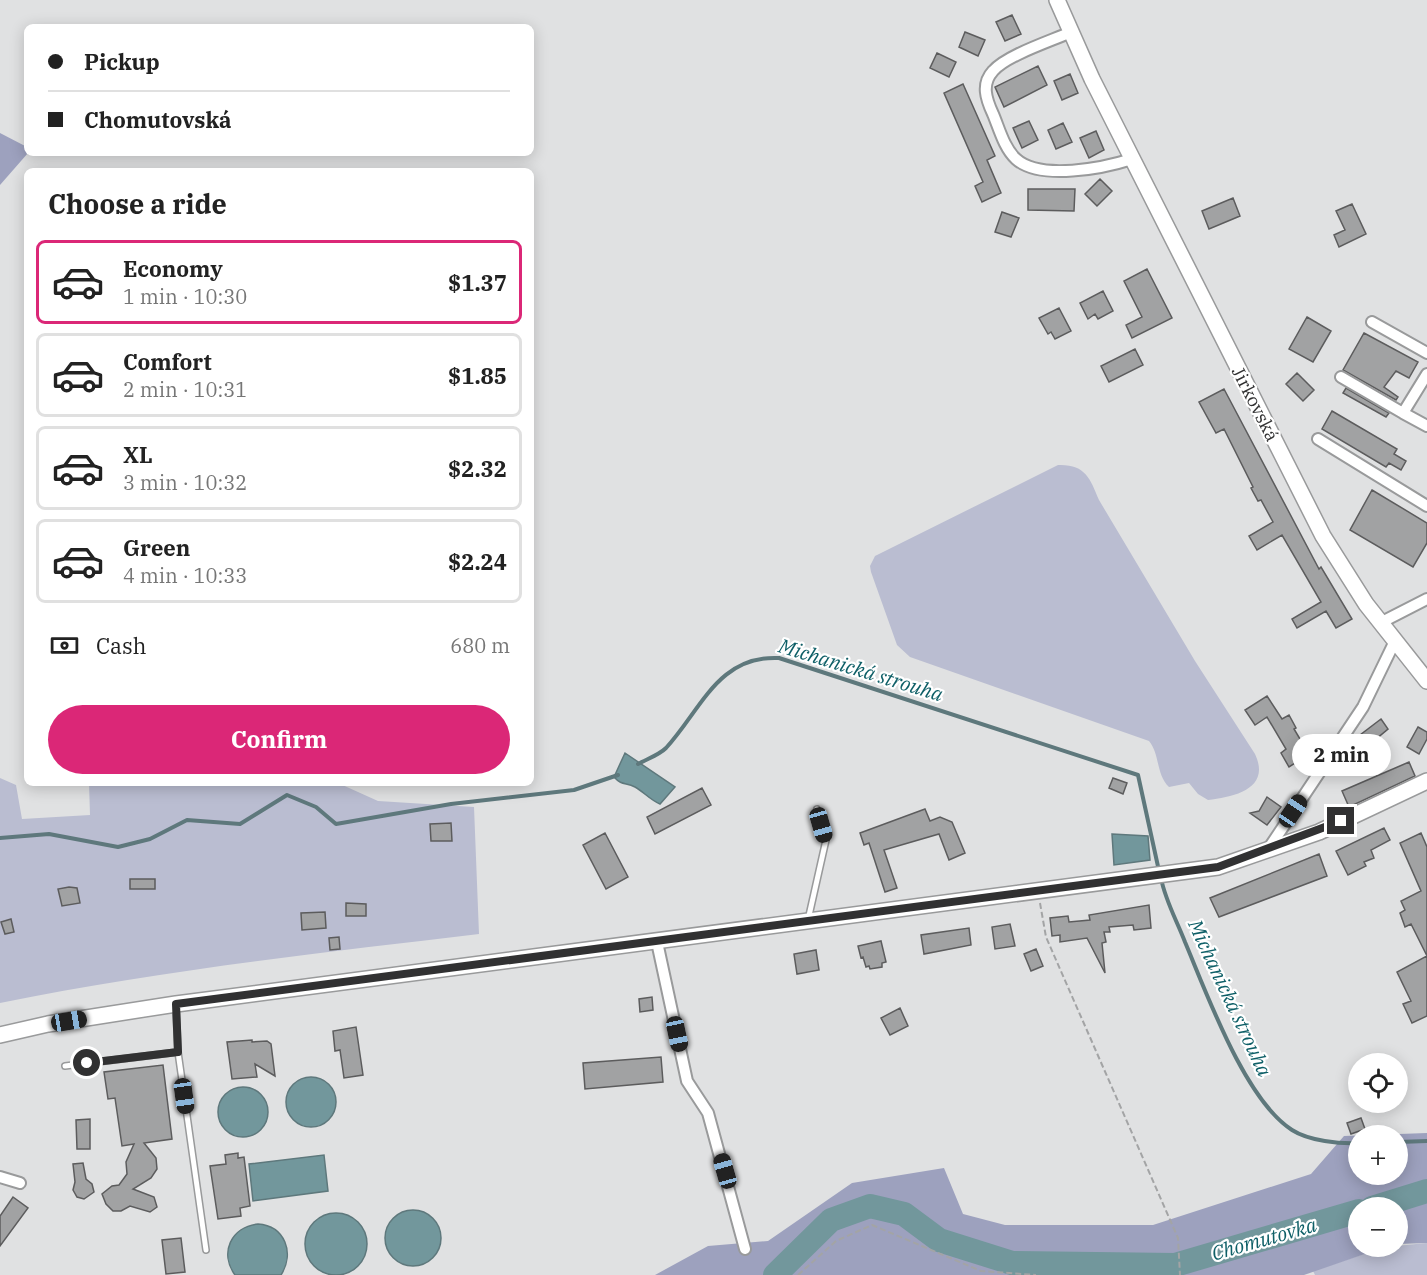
<!DOCTYPE html>
<html lang="en">
<head>
<meta charset="utf-8">
<style>
  body { margin:0; font-family:"IBM Plex Serif",serif; background:#f6f6f6; color:#222; height:100vh; display:flex; flex-direction:column; font-size:22px; white-space:nowrap }
  * { box-sizing:border-box; margin:0 }
  p { font-size:20px; color:#767676 }
  .icon { flex:none; width:33px; height:33px; fill:none; stroke:currentColor; stroke-width:2; stroke-linecap:round; stroke-linejoin:round }
  .map { position:relative; flex:1; overflow:hidden }
  .details { position:absolute; left:24px; top:168px; width:510px; height:618px; display:flex; flex-direction:column; background:#fff; border-radius:9px; box-shadow:0 3px 15px #0003 }
  .details>* { flex:none }
  .guide { position:absolute; left:24px; top:24px; width:510px; height:132px; border-radius:9px; box-shadow:0 3px 15px #0003; display:grid; align-content:center; height:132px; padding:0 24px; background:#fff }
  .fabs { position:absolute; left:1348px; top:1053px; display:grid; gap:12px }
  .fabs a { display:grid; place-items:center; width:60px; height:60px; border-radius:50%; background:#fff; box-shadow:0 3px 15px #0003; font-size:30px }
  .end { position:absolute; width:27px; height:27px; margin:-14px; border:8px solid #313132; background:#fff; box-shadow:0 0 0 3px #fff }
  .from { border-radius:50% }
  .bubble { position:absolute; height:42px; border-radius:21px; background:#fff; box-shadow:0 3px 15px #0003; font-size:20px; font-weight:800; line-height:42px; text-align:center }
  .car { position:absolute; width:18px; height:36px; margin:-18px -9px; border-radius:8px; box-shadow:0 0 4px 2px #0007; background:linear-gradient(#222 24%,#8ab4d8 0 40%,#222 0 76%,#8ab4d8 0 86%,#222 0) }
  .guide b { display:flex; align-items:center; gap:21px; height:57px; font-size:22px }
  .guide b+b { border-top:2px solid #e0e0e0 }
  .guide i { width:15px; height:15px; background:#222 }
  ul { padding:0; list-style:none }
  li { display:flex; align-items:center; gap:18px; height:84px; margin:0 12px 9px; padding:0 12px; border:3px solid #e0e0e0; border-radius:9px }
  li div { flex:1 }
  li b { display:block; font-size:22px }
  li em { font-style:normal; font-weight:800 }
  li.selected { border-color:#db2777 }
  li>.icon { width:54px; height:54px; stroke-width:1.5 }
  h2 { padding:0 24px; font-size:27px; line-height:72px }
  .pay { display:flex; align-items:center; gap:15px; height:66px; padding:0 24px; font-size:22px }
  .pay p { margin-inline-start:auto }
  .primary-button { display:flex; gap:12px; margin-top:auto; padding:12px 24px }
  .primary-button a { flex:1; height:69px; border-radius:36px; background:#db2777; color:#fff; font-size:24px; font-weight:800; line-height:69px; text-align:center }
  .map>svg:first-child { display:block }
</style>
</head>
<body>
<div class="map">
<svg width="1427" height="1275" viewBox="0 0 1427 1275">
  <rect width="100%" height="100%" fill="#e0e1e2"/>
  <path fill="#babdd1" d="M1058 465C1085 464 1090 478 1099 500L1195 661 1255 754C1271 788 1236 797 1208 800L1198 794 1189 783 1169 787C1156 775 1160 754 1149 741L910 657 897 645 871 572 870 566 875 556Z
    M0 778 16 785 22 819 90 815 89 783H338L378 801 474 807 479 934C319 953 158 971 0 1003Z
    M1427 1243V1275H1315L1313 1271 1385 1247Z"/>
  <path fill="#9da1be" fill-rule="evenodd" d="M0 133 27 147 28 153 0 185Z
    M1427 1133V1243L1398 1244V1208H1359V1246L1385 1247 1304 1275H655L708 1246 768 1241 852 1183 944 1168 963 1214 1005 1225H1153L1311 1174 1344 1136ZM1359 1136H1398V1174H1359Z"/>
  <path fill="#72979c" stroke="#5e787c" stroke-width="1.5" d="M625 753 675 787 660 804C650 800 644 792 635 787 626 782 622 786 614 777Z
    M1112 834 1148 836 1150 860 1114 865Z
    M286 1102a25 25 0 1 1 50 0a25 25 0 1 1-50 0Z
    M218 1112a25 25 0 1 1 50 0a25 25 0 1 1-50 0Z
    M324 1155 328 1191 253 1201 249 1164Z
    M385 1238a28 28 0 1 1 56 0a28 28 0 1 1-56 0Z
    M305 1244a31 31 0 1 1 62 0a31 31 0 1 1-62 0Z
    M258 1224C285 1226 295 1253 281 1275H235C219 1253 231 1227 258 1224Z"/>
  <g fill="none" stroke-linecap="round" stroke-linejoin="round">
    <path stroke="#5e787c" stroke-width="4" d="M638 764C647 759 659 755 666 748 701 710 718 655 779 658L1138 775 1159 871
      M0 838 49 834 118 847 150 839 187 820 240 824 287 795 316 807 336 824 451 804 574 790 618 775
      M1161 878C1165 900 1177 921 1185 942 1207 994 1245 1100 1292 1130 1309 1141 1340 1144 1359 1143
      M1398 1142 1427 1141"/>
    <path stroke="#72979c" stroke-width="24" d="M1372 1208 1427 1191
      M775 1275 831 1220 870 1206 904 1214 939 1240 1012 1263 1175 1265 1359 1211"/>
  </g>
  <path fill="#a1a2a3" stroke="#5c5c5d" stroke-width="1.5" d="M1012 15 1021 34 1005 41 996 22Z
    M965 32 985 40 978 56 959 47Z
    M937 53 956 62 949 77 930 68Z
    M1038 66 1047 85 1004 107 995 87Z
    M1070 74 1078 93 1062 100 1054 81Z
    M963 84 995 156 987 160 1001 193 982 202 975 186 983 182 944 93Z
    M1029 121 1038 140 1022 148 1013 128Z
    M1063 123 1072 142 1056 149 1048 130Z
    M1096 131 1104 150 1089 158 1080 138Z
    M1100 179 1112 191 1097 206 1085 194Z
    M1028 189H1075L1074 211 1028 210Z
    M1233 198 1240 216 1209 229 1202 211Z
    M1352 204 1366 234 1339 247 1334 235 1345 230 1336 211Z
    M1002 212 1019 218 1011 237 995 232Z
    M1147 269 1172 318 1132 338 1126 325 1142 317 1124 281Z
    M1103 291 1113 311 1098 319 1095 314 1088 319 1080 303Z
    M1059 308 1071 331 1055 339 1051 332 1048 334 1039 318Z
    M1307 317 1331 331 1313 362 1289 349Z
    M1364 333 1418 362 1409 378 1396 371 1384 387 1398 397 1396 400 1343 370Z
    M1135 349 1143 365 1109 382 1101 366Z
    M1297 373 1314 390 1303 401 1286 384Z
    M1346 388 1389 413 1386 417 1343 393Z
    M1224 389 1319 569 1321 567 1352 619 1336 628 1326 611 1297 628 1292 619 1321 602 1282 535 1257 550 1249 536 1273 522 1261 500 1258 501 1251 488 1253 487 1224 429 1216 433 1199 402Z
    M1332 411 1397 449 1394 454 1406 461 1401 470 1389 463 1386 467 1322 429Z
    M1372 490 1427 523V543L1413 567 1350 530Z
    M1267 696 1282 719 1289 715 1296 728 1294 729 1309 754 1289 767 1281 753 1286 749 1267 717 1255 725 1245 710Z
    M1381 719 1388 729 1340 769 1338 766 1360 735Z
    M1418 727 1427 732V739L1419 754 1407 747Z
    M1409 762 1415 776 1349 807 1342 791Z
    M1113 778 1127 783 1123 794 1109 788Z
    M702 788 711 805 655 834 647 817Z
    M1267 797 1281 807 1267 825 1250 813 1259 811Z
    M925 809 930 821 940 817 952 822 965 853 949 860 939 834 884 850 897 888 885 892 869 843 864 845 860 833Z
    M451 823 452 841H431L430 824Z
    M1384 828 1390 840 1371 850 1374 858 1364 862 1366 866 1348 875 1336 851Z
    M605 833 628 877 606 889 583 845Z
    M1421 833 1427 847V1016L1412 1023 1403 1004 1411 1001 1397 972 1427 956 1411 924 1405 927 1400 913 1405 910 1401 901 1421 891 1400 843Z
    M1319 854 1327 876 1219 917 1210 898Z
    M130 879H155V889H130Z
    M69 887 77 888 80 903 62 906 58 889Z
    M346 903 366 904V916H346Z
    M1149 905 1151 928 1134 930 1133 925 1109 927 1110 932H1104L1106 942 1102 943 1105 973 1087 938 1060 942V935L1052 936 1050 918 1068 916 1069 922 1090 920 1089 915Z
    M325 912 326 928 302 930 301 913Z
    M11 919 14 932 5 934 1 922Z
    M1010 924 1015 946 995 949 992 927Z
    M969 928 971 945 924 954 921 935Z
    M339 937 340 949 330 950 329 938Z
    M881 941 886 962 882 963V967L870 969 869 966 866 967 863 957 861 958 858 946Z
    M1036 949 1043 966 1031 971 1024 954Z
    M816 950 819 970 797 974 794 954Z
    M652 997 653 1010 640 1012 639 999Z
    M900 1008 908 1026 890 1035 881 1018Z
    M356 1027 363 1075 344 1078 340 1050 335 1051 333 1031Z
    M252 1040V1042L267 1041 271 1044 275 1076 255 1064 257 1077 232 1079 227 1042Z
    M661 1057 663 1082 585 1089 583 1063Z
    M163 1065 172 1139 144 1143 156 1158 157 1169 151 1178 133 1189 154 1197 157 1207 150 1212 130 1206 121 1211H113L106 1204 102 1194 112 1186 119 1185 127 1174 126 1162 134 1144 122 1146 115 1098 108 1099 104 1072Z
    M1361 1118 1365 1129 1351 1134 1347 1123Z
    M90 1119V1149H77L76 1120Z
    M238 1153V1158L244 1157 250 1206 240 1208 241 1216 218 1219 210 1166 226 1164 225 1155Z
    M83 1163 86 1179 92 1184 94 1192 84 1199 77 1197 73 1190 75 1182 73 1164Z
    M13 1197 28 1208 0 1246V1216Z
    M181 1238 185 1272 166 1274 162 1240Z"/>
  <g fill="none" stroke-linecap="round" stroke-linejoin="round">
    <g stroke="#999a9b" stroke-width="8">
      <path id="lane" d="M808 920 826 840 817 809
        M176 1006 178 1052 206 1250
        M65 1066 178 1052"/>
    </g>
    <g stroke="#999a9b" stroke-width="14">
      <path id="street" d="M1071 32C1051 41 1007 55 993 71 981 84 986 99 993 114 999 128 1004 148 1016 159 1040 181 1104 168 1132 159
        M1372 322 1427 353
        M1427 374 1403 413 1427 426
        M1341 377 1403 413
        M1318 439 1427 506
        M1380 623 1427 599
        M1269 848 1363 707 1395 641
        M657 942 687 1081 708 1113 745 1249
        M0 1177 20 1183"/>
    </g>
    <g stroke="#999a9b" stroke-width="18">
      <path id="secondary" d="M1057 0 1092 79 1323 536 1366 604 1427 681
        M0 1035 48 1024 176 1004 1218 867 1319 832 1427 781"/>
    </g>
    <path stroke="#a3a4a5" stroke-width="2" stroke-dasharray="6 3" stroke-linecap="butt" d="M1040 903 1046 937 1178 1238 1180 1275
      M798 1275 836 1241 872 1225 981 1271 1036 1275"/>
    <use href="#lane" stroke="#fff" stroke-width="5"/>
    <use href="#street" stroke="#fff" stroke-width="10"/>
    <use href="#secondary" stroke="#fff" stroke-width="15"/>
  </g>
  <g fill="none" stroke-linecap="round" stroke-linejoin="round">
    <path stroke="#313132" stroke-width="8" d="M87 1063 178 1052 176 1004 1218 867 1341 821"/>
  </g>
  <g text-anchor="middle" stroke-width="4.5" stroke-linejoin="round" paint-order="stroke">
    <g font-size="18" fill="#313132" stroke="#fff">
      <text transform="translate(1255 404) rotate(63)" y="6">Jirkovská</text>
    </g>
    <g font-size="20" font-style="italic" fill="#0e5f67" stroke="#fff">
      <text transform="translate(861 670) rotate(17)" y="7">Michanická strouha</text>
      <text transform="translate(1230 998) rotate(65)" y="7">Michanická strouha</text>
      <text transform="translate(1264 1239) rotate(-16)" y="7">Chomutovka</text>
    </g>
  </g>
</svg>
<div class="fabs">
<a><svg class="icon" aria-label="locate" viewBox="0 0 24 24"><circle cx="12" cy="12" r="6"/><path d="M12 2v4M12 18v4M2 12h4M18 12h4"/></svg></a>
<a>+</a>
<a>−</a>
</div>
<i class="end from" style="left:87px;top:1063px"></i>
<i class="end" style="left:1341px;top:821px"></i>
<div class="bubble" style="left:1292px;top:734px;width:99px">2 min</div>
<i class="car" style="left:1293px;top:811px;rotate:34deg"></i>
<i class="car" style="left:821px;top:825px;rotate:164deg"></i>
<i class="car" style="left:69px;top:1021px;rotate:81deg"></i>
<i class="car" style="left:677px;top:1034px;rotate:168deg"></i>
<i class="car" style="left:184px;top:1096px;rotate:172deg"></i>
<i class="car" style="left:725px;top:1171px;rotate:344deg"></i>
<div class="guide">
<b><i class="from"></i>Pickup</b>
<b><i></i>Chomutovská</b>
</div>
<section class="details">
<h2>Choose a ride</h2>
<ul>
<li class="selected"><svg class="icon" aria-label="car" viewBox="0 0 24 24"><path d="M5 17H2v-5l4-1 3-4h7l3 4 3 1v5h-3M9 17h6M6 11h13"/><circle cx="7" cy="17" r="2"/><circle cx="17" cy="17" r="2"/></svg><div><b>Economy</b><p>1 min · 10:30</p></div><em>$1.37</em></li>
<li><svg class="icon" aria-label="car" viewBox="0 0 24 24"><path d="M5 17H2v-5l4-1 3-4h7l3 4 3 1v5h-3M9 17h6M6 11h13"/><circle cx="7" cy="17" r="2"/><circle cx="17" cy="17" r="2"/></svg><div><b>Comfort</b><p>2 min · 10:31</p></div><em>$1.85</em></li>
<li><svg class="icon" aria-label="car" viewBox="0 0 24 24"><path d="M5 17H2v-5l4-1 3-4h7l3 4 3 1v5h-3M9 17h6M6 11h13"/><circle cx="7" cy="17" r="2"/><circle cx="17" cy="17" r="2"/></svg><div><b>XL</b><p>3 min · 10:32</p></div><em>$2.32</em></li>
<li><svg class="icon" aria-label="car" viewBox="0 0 24 24"><path d="M5 17H2v-5l4-1 3-4h7l3 4 3 1v5h-3M9 17h6M6 11h13"/><circle cx="7" cy="17" r="2"/><circle cx="17" cy="17" r="2"/></svg><div><b>Green</b><p>4 min · 10:33</p></div><em>$2.24</em></li>
</ul>
<div class="pay"><svg class="icon" aria-label="cash" viewBox="0 0 24 24"><path d="M3 7h18v10H3z"/><circle cx="12" cy="12" r="2"/></svg>Cash<p>680 m</p></div>
<div class="primary-button"><a>Confirm</a></div>
</section>
</div>
</body>
</html>
